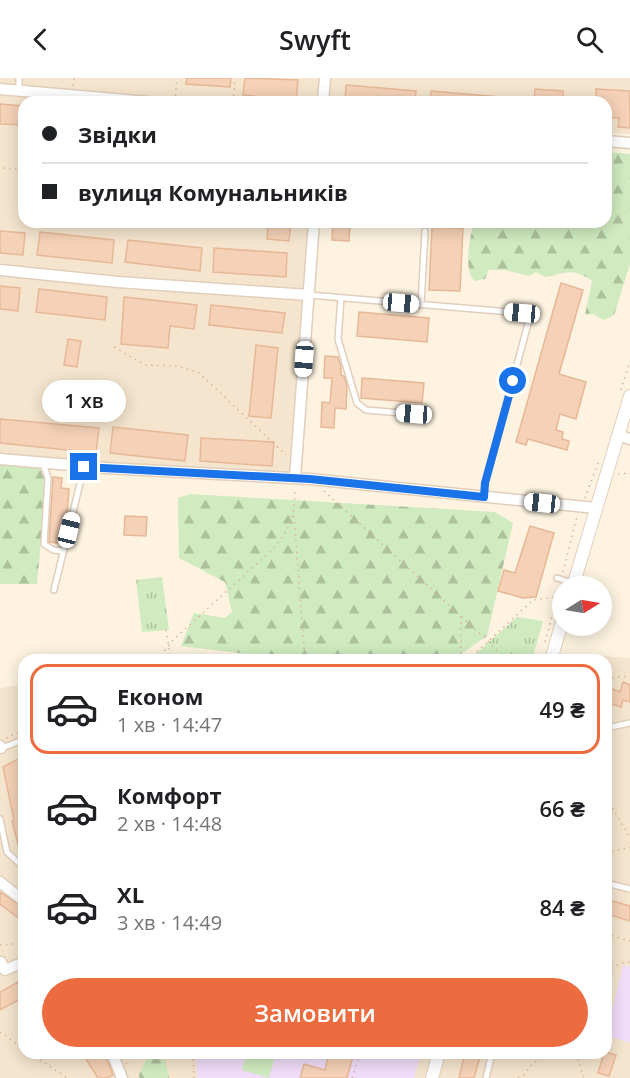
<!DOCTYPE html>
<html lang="uk">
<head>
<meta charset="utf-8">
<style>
  body { margin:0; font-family:"Open Sans",sans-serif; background:#f6f6f6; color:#202124; height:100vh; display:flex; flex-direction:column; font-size:22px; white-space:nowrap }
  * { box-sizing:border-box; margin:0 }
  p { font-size:20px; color:#757577 }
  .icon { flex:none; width:33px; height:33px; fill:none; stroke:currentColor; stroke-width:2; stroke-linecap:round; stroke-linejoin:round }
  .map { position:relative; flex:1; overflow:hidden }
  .details { position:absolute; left:18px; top:576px; width:594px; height:405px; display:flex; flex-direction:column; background:#fff; border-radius:18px; box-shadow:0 3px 15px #0003 }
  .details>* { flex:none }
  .banner { position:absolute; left:18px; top:18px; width:594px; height:132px; border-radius:18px; box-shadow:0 3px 15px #0003; display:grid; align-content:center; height:132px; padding:0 24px; background:#fff }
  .needle { width:39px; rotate:79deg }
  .buttons { position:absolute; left:552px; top:498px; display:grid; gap:12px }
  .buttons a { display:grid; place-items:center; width:60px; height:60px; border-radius:50%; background:#fff; box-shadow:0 3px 15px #0003; font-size:30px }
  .end { position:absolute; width:27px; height:27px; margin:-14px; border:8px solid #1a73e8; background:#fff; box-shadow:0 0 0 3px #fff }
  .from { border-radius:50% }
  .bubble { position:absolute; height:42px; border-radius:21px; background:#fff; box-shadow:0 3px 15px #0003; font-size:20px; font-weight:600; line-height:42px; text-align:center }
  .car { position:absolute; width:18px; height:36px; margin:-18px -9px; border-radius:8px; box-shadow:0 0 4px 2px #0007; background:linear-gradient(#fff 24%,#345 0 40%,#fff 0 76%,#345 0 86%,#fff 0) }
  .banner b { display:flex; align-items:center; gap:21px; height:57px; font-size:22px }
  .banner b+b { border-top:2px solid #e0e0e0 }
  .banner i { width:15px; height:15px; background:#202124 }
  ul { padding:10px 0 0; list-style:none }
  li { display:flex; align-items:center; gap:18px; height:90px; margin:0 12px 9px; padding:0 12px; border:3px solid transparent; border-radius:18px }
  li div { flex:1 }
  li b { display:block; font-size:22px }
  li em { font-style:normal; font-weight:600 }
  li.on { border-color:#ed6c3f }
  li>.icon { width:54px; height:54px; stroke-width:1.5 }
  .action { display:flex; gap:12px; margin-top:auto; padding:12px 24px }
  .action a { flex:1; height:69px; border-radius:36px; background:#ed6c3f; color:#fff; font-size:24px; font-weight:600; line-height:69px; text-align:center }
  header { display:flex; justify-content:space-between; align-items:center; height:78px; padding:0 24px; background:#fff; font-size:27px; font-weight:600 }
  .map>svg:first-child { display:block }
</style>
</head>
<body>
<header><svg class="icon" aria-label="back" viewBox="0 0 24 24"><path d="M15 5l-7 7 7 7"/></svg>Swyft<svg class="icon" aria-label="search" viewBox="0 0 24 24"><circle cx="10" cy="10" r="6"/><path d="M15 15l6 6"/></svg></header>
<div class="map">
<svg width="630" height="1000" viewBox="0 0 630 1000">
  <defs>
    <pattern id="forest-firs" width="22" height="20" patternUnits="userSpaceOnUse" patternTransform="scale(1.5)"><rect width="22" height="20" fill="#cfebbf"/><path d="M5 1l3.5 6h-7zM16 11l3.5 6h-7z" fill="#adc19d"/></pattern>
    <pattern id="park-tufts" width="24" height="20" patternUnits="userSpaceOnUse" patternTransform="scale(1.5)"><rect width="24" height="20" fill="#cfebbf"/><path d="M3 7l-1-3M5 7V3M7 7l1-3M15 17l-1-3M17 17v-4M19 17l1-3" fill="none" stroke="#adc19d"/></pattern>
  </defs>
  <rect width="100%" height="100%" fill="#fdf3e0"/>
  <path fill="#f5e5ce" d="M0 0H630V56L606 55V24H24V144H310L288 406 0 379Z
    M571 576 630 580V1000H0V610L24 606V975H606V582H520Z"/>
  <path fill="#f0ddf9" d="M623 887 630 889V965L606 957Z
    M196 975H421L414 1000H197Z"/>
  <path fill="#cfebbf" d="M247 975H276L269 1000 242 992Z"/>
  <path fill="url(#forest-firs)" d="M606 74 630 76V186L614 237 604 242 593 236 585 237 592 203C572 189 567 195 545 199L536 194 529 198 505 192H489L485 201 474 203C463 188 470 162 474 144H606Z
    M0 387 39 389 44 400 43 442 37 506H0Z
    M190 416 495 434 513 445 487 558 455 580 299 582 181 568 194 535 225 540 232 534 225 504 179 480 178 420Z
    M154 981 165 982 169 1000H139V997L146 982Z"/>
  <path fill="url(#park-tufts)" d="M162 499 169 552 142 554 136 502Z
    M517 539 543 543 532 582H469Z"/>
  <path fill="#f4d1b7" stroke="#e7b897" stroke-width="1.5" d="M187 0H231L230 9 186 6Z
    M245 0 298 2 296 23 243 17Z
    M346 7 416 13 415 24H345Z
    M535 11 563 13V24H534Z
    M596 11 630 13V50L618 49 619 40 606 39V24H596Z
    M431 13 501 19V24H430Z
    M0 26 24 28V47L0 46Z
    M268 144H291L289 163 267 161Z
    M333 144H350L349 163 332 162Z
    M432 149 463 150 460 213 429 212Z
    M0 153 25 155 23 177 0 175Z
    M40 154 114 162 112 185 37 177Z
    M128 162 202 170 200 193 125 184Z
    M214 170 287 175 286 199 213 194Z
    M561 205 583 212 559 296 586 304 576 341 560 336 556 352 563 354 562 361 569 363 567 372 528 361 526 367 516 364Z
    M0 208 20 210 18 233 0 231Z
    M39 211 107 219 105 242 36 234Z
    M124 219 197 227 194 251 170 248 168 270 121 266Z
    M211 227 285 235 282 255 209 247Z
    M359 234 429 240 427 264 357 258Z
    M68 261 81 263 77 289 64 287Z
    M256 267 278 270 271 340 249 338Z
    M325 278 338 279 341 289V297L344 298 347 308 346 331 335 330 334 350 321 349 322 324 330 325 332 300H324Z
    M362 300 424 305 422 325 361 320Z
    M0 341 99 350 96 375 0 365Z
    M113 349 188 357 185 383 110 375Z
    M201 360 274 364 272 388 200 383Z
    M53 399 62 400 61 410 69 411 67 437 63 454H59L58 465 49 464Z
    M125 438 147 439 146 458 124 457Z
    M530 448 554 455 536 519 523 520 498 513 504 492 515 495Z
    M623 604 630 607V624L623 622 621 629 606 624 608 609 620 614Z
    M22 679 24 680V777L21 778 12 743 14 742 3 689Z
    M0 814 24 830V844L0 826Z
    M606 821 630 828V843L606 836Z
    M18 904 24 914V919L0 932V914Z
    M606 974 616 977 609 998 598 995 604 975Z
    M82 975H105L113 997 107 1000H98Z
    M329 975H354L347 1000H300L304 986 325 992Z
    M465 975H481L474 1000H459Z"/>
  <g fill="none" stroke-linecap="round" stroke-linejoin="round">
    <g stroke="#e1cfbc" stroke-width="8">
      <path id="service" d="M19 12V0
        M309 217 522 235 529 242 485 405 484 418
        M341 220 338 261 357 325 366 332 414 336
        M421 227 425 153
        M43 385 48 400 44 466 53 472 64 473
        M557 500 572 505
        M54 512 84 389
        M606 650 630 645
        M2 670 20 663 24 675
        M0 741 7 774 24 790
        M606 805 630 811
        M486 1000 492 975"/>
    </g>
    <g stroke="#e1cfbc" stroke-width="13">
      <path id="minor" d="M0 11 149 24
        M323 24 325 0
        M606 63 630 65
        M0 192 118 204 309 217
        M618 357 630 361
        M0 381 106 390 310 401 596 430
        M295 400 314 144
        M0 668 1 670
        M0 804 24 823
        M1 884 5 892 24 884
        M112 975 122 1000"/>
    </g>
    <g stroke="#e1cfbc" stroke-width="14">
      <path id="tertiary" d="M573 508 630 318
        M551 582 562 544
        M432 1000 439 975"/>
    </g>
    <path stroke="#d8b49a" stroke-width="1.5" stroke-dasharray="1.5 4.5" stroke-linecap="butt" d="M73 8 74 0
      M175 24 177 0
      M233 24 235 0
      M3 90 24 92
      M114 269 145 287 177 288 198 294 286 377
      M621 312 630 283
      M618 396 630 395
      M324 413 488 563 505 582
      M585 420 599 382
      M294 438 305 582
      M563 494 577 438
      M166 552 171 582
      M545 564 560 508
      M62 580 63 582
      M157 582 173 562 272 472C292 448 294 440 295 410
      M461 582V538
      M468 582 533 522 557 519
      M606 600 630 598
      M6 660 17 655 24 656
      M606 720 630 759
      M606 775 630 769
      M606 856 630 863
      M0 867 24 865
      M606 893 622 885 630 884
      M0 954 24 971
      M30 975 67 1000
      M193 975 194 1000
      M576 975 584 1000
      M126 986 135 975
      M352 1000 360 975
      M518 1000 524 997 533 985 551 975"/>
    <use href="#service" stroke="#fff" stroke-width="5"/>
    <use href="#minor" stroke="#fff" stroke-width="10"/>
    <use href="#tertiary" stroke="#fff" stroke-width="12"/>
  </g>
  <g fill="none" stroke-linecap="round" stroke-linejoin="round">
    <path stroke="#1a73e8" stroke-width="8" d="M84 389 310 401 484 419 485 405 513 303"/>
  </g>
</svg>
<div class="buttons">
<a><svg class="needle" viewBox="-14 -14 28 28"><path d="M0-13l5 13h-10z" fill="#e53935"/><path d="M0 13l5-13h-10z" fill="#757577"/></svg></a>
</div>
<i class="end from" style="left:513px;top:303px"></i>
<i class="end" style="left:84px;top:389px"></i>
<div class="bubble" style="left:42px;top:302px;width:84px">1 хв</div>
<i class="car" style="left:401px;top:225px;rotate:95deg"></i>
<i class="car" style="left:522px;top:235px;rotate:275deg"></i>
<i class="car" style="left:304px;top:281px;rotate:184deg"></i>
<i class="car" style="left:414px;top:336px;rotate:274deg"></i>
<i class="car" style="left:542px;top:425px;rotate:276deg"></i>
<i class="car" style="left:69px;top:452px;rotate:14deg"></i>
<div class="banner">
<b><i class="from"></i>Звідки</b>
<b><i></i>вулиця Комунальників</b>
</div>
<section class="details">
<ul>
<li class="on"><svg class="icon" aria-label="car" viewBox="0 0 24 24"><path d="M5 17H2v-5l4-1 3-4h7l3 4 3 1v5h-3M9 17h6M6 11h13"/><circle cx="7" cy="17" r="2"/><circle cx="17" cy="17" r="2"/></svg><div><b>Економ</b><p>1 хв · 14:47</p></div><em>49 ₴</em></li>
<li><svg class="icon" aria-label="car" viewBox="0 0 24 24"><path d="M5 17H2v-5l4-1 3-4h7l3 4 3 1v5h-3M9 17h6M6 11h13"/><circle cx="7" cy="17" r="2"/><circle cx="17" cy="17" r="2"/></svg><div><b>Комфорт</b><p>2 хв · 14:48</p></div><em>66 ₴</em></li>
<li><svg class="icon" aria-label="car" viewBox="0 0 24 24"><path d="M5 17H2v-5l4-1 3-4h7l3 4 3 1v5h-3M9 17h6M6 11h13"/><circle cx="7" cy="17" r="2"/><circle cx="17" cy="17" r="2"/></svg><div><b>XL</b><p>3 хв · 14:49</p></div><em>84 ₴</em></li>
</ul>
<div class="action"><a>Замовити</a></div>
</section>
</div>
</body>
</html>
